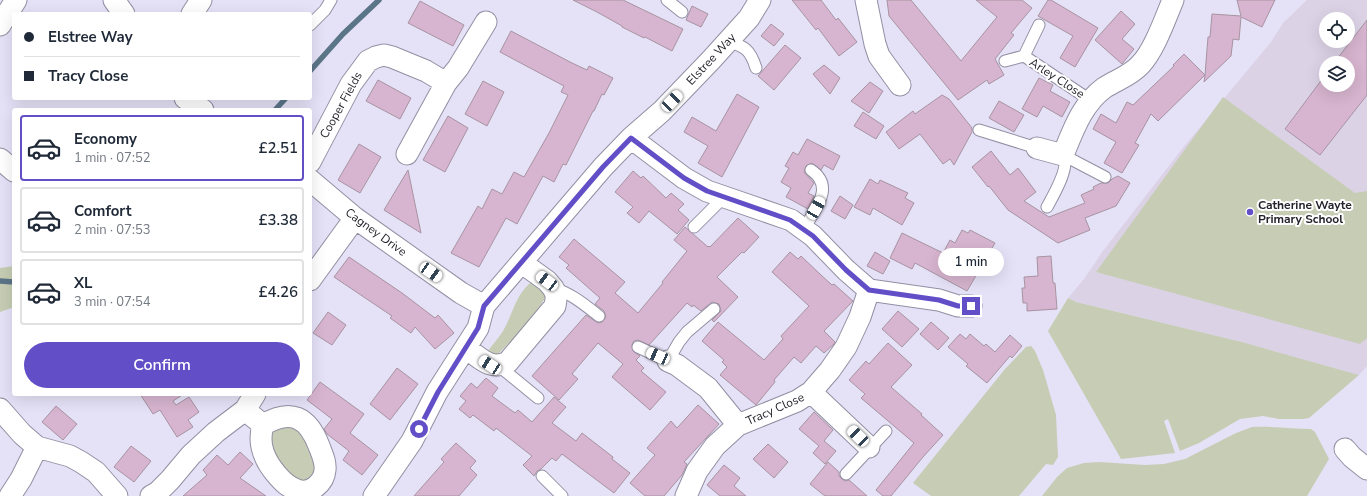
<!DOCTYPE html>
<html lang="en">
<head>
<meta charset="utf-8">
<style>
  body { margin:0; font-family:"Nunito Sans",sans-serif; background:#f6f6f7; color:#1f2937; height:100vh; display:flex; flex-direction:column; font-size:15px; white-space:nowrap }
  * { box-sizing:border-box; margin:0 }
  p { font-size:13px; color:#747a83 }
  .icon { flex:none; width:22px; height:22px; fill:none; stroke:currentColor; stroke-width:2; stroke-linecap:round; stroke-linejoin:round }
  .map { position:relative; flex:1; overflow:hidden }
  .details { position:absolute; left:12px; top:108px; width:300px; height:288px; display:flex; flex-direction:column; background:#fff; border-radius:4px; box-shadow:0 4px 16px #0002 }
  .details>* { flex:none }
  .guide { position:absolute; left:12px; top:12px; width:300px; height:88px; border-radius:4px; box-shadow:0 4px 16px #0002; display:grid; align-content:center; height:88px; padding:0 12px; background:#fff }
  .controls { position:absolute; left:1319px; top:12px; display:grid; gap:8px }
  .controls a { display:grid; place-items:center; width:36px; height:36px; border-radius:50%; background:#fff; box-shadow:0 4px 16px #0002; font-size:20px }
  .end { position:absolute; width:18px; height:18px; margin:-9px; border:5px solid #624fc8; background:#fff; box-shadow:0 0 0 2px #fff }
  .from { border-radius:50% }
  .bubble { position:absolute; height:28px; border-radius:14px; background:#fff; box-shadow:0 4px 16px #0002; font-size:13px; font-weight:600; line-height:28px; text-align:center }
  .car { position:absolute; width:12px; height:24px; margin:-12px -6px; border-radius:5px; box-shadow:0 0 3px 1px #0007; background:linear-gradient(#fff 24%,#345 0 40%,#fff 0 76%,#345 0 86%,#fff 0) }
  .guide b { display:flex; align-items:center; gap:14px; height:38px; font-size:15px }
  .guide b+b { border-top:1px solid #e0e1e3 }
  .guide i { width:10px; height:10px; background:#1f2937 }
  ul { padding:7px 0 0; list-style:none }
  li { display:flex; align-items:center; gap:12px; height:66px; margin:0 8px 6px; padding:0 4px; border:2px solid #e0e1e3; border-radius:4px }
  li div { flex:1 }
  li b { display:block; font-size:15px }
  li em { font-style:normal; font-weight:600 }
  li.active { border-color:#624fc8 }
  li>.icon { width:36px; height:36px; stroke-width:1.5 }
  .cta { display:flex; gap:8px; margin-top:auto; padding:8px 12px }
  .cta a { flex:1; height:46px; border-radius:24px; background:#624fc8; color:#fff; font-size:16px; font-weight:600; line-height:46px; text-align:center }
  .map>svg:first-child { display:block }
</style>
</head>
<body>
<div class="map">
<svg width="1367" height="496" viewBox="0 0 1367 496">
  <rect width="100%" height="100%" fill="#e5e1f7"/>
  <path fill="#dcd2e6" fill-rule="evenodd" d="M1307 0H1367V366L1359 375 1242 342 1076 302 1068 298 1084 279 1103 251 1182 149 1271 42 1283 23ZM1326 19H1348V41H1326ZM1326 63H1348V85H1326Z"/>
  <path fill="#c6cdb4" d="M1223 97 1355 193 1367 191V338L1360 344 1096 272Z
    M14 266V307L0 312V268Z
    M534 280 546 297 526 326 496 356 487 352C492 345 498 339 503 331 513 314 516 292 534 280Z
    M1068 298 1076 302 1242 342 1359 375 1309 418 1303 419H1279L1263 416 1240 419 1199 443 1180 451 1168 419 1164 421 1175 453 1121 459 1048 331Z
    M1031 346 1035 351 1043 370 1056 415 1058 457 1053 465 1046 464 1019 496H931L913 483 1005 369 1026 347Z
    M276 427H294L301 431 314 453 315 478 296 485 270 452V431Z
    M1252 427C1272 426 1292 429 1311 429L1315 432 1329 459 1307 496H1042L1057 477 1067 468 1084 463 1099 462 1145 465 1164 464 1185 459 1236 433Z"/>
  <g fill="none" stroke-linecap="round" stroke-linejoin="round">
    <path stroke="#5b7588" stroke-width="5.5" d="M310 71 343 34 379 0
      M275 110 286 98
      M0 281 14 282"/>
  </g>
  <path fill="#d7b4cf" stroke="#a794a2" d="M573 0H623L683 29 672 51 645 37 644 38 622 27V26L597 12Z
    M792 0H821L836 20 838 18 857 42 839 56 818 28 816 30Z
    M887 0H911L952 50 961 61 997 17 976 0H1022L1032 8 1011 33 1014 35 995 59 1004 75 989 84 987 80 958 100 889 16Z
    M1048 0H1051L1098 28 1075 67 1060 58 1073 36 1038 16Z
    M1237 0H1275L1262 27 1241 17 1239 40 1233 39 1231 56 1204 82 1205 75 1158 121 1151 114 1135 143 1139 145 1122 173 1104 163 1116 142 1093 129 1101 114 1116 123 1127 102 1133 105 1174 66 1173 65 1184 54 1205 75 1208 37H1210L1212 14 1241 16Z
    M420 1 464 25 453 46 408 23Z
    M692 6 708 14 701 27 686 20Z
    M1121 11 1135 24 1122 39 1134 49 1122 64 1095 40Z
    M1367 20V95L1320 155 1285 129 1326 74V85H1348V63H1334Z
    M771 24 784 34 774 46 761 36Z
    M511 31 572 63 587 70 589 66 613 78 604 95 602 94 594 111H593L566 165 563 164 554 182 543 176 517 224 506 218 479 267 451 253 478 206 482 209 492 189 502 194 514 172 524 177 549 133 568 95 561 92 564 86 500 52Z
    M785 45 801 58 774 90 758 76Z
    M824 65 840 78 830 94 813 74Z
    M1039 78 1053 85 1050 91 1070 102 1062 117 1043 106 1037 117 1022 109Z
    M378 80 411 98 400 119 366 101Z
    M483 81 504 92 487 126 465 114Z
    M870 82 883 91 869 113 851 101Z
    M737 94 759 107 722 177 698 163 708 146 684 132 692 117 716 131Z
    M942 95 949 99 972 128V132L954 165 950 159 943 164 920 134 899 149 886 132 913 111 915 114Z
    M999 101 1024 115 1014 132 989 118Z
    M863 112 884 126 876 139 854 126Z
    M448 116 468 128 445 172 423 160Z
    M807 139 840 156 833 170 824 165 821 170 812 163 806 166 804 172 814 183 808 193 814 196 808 209 786 197 791 188 781 182 789 168 785 166 793 152 798 155Z
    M359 144 381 157 360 193 338 180Z
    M991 151 1010 175 1018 168 1036 192 1024 201 1049 217 1085 203 1081 195 1094 189 1093 187 1101 183H1108L1112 179 1118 176 1130 183 1116 206 1085 218 1090 230 1058 243 1008 210 989 186 988 187 972 167Z
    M408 170 421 233 384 210Z
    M633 171 641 178 643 176 666 198 671 193 684 204 678 210 689 220 677 234 649 211 639 223 627 213 633 207 615 192Z
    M870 179 878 184 880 180 908 193 905 198 914 203 902 225 873 208 870 215 854 207Z
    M840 196 853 205 845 219 831 211Z
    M738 218 759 237 744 253 742 252 717 277 738 297 714 322 712 320 721 311 719 304 712 302 701 311 693 305 692 307 687 303 649 345 638 340 634 341 632 344 633 351 640 356 636 360 644 368 641 371 666 392 650 410 612 377 623 364 598 343 572 374 578 379 559 400 532 376 586 315 598 323 602 322 606 317 604 311 595 304 600 298 566 268 569 265 559 257 574 239 625 282 615 293 638 313 663 283 662 282 687 251 674 240 685 227 708 247 709 246 710 247Z
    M962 230 968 233 970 230 995 243 967 291 915 263 912 269 890 258 902 233 943 253 950 240 955 243Z
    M790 252 798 259 801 256 821 275 832 285 834 284 853 301 824 331 835 342 834 344 824 353 816 346 801 363 794 357 774 380 775 382 756 405 720 375 727 367 722 362 724 360 702 341 718 322 764 360 783 339 781 336 809 306 772 272Z
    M875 252 890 261 883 274 867 266Z
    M1051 256 1053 283H1055L1057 309 1027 311V303H1023L1022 288H1025L1024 277 1038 276 1037 257Z
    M349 257 402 293 435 318 438 315 454 333 435 349 415 327 411 333 390 318 392 316 334 277Z
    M898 311 919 329 902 347 882 329Z
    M328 312 346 325 332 345 313 333Z
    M931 322 949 338 938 350 920 334Z
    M960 334 966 339 970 334 984 346 986 344 995 352 1010 335 1022 346 1012 358 1010 356 987 383 966 366 968 364 948 347Z
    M888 343 912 365 891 387 922 414 921 415 943 435 923 457 891 496H883L876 490 914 443 861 398 865 394 849 380 866 361 869 364Z
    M397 368 418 384 390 420 370 404Z
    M486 378 498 388 492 396 515 413 518 410 532 422 554 397 566 407 552 423 576 441 582 433 613 457 612 459 630 473 614 493 562 454 556 461 552 458 541 469 537 471 534 476 523 465 532 456 496 428 494 431 473 415 470 418 459 409 466 401 460 396 471 383 477 388Z
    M320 382 364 414 350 433 378 455 362 475 343 460 349 451 327 434 324 429 332 419 307 400Z
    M140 394H184L173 401 176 405 189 397 199 412 188 420 193 427 177 437 160 410 153 414Z
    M698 405 719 424 684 462 687 464 682 475 664 496H645L630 483 655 455 647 448 671 421 677 428Z
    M56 406 77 424 63 440 42 422Z
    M814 412 833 430 824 441 836 451 825 464 813 453 819 446 799 429Z
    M456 443 476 461 470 468 477 475 459 496H414L444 462 441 459Z
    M768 444 788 462 774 478 753 459Z
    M131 446 151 461 134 482 114 467Z
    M240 452 253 464 240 478 266 496H183L207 475 203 470 217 455 228 465Z
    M828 462 839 472V476L842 479 845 481 849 480 867 496H825L810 484Z
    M724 465 740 478 734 486 746 496H720L707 485Z"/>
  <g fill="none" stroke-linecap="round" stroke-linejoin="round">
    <g stroke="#938fa3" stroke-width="13">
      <path id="service" d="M667 0 682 12
        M310 25 325 10 331 0
        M728 41C745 47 750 49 756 68
        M1024 56 1090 100
        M1005 61 1024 56 1039 25
        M979 130 1037 148
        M1047 207C1053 196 1071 166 1063 155L1105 177
        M694 227 724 197
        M804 229C814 210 836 187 811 170
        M553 288C571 293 585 305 599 316
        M638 347 668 361 679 342 687 332 714 309
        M499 366 538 398
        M846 474 886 431
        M542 476 562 496"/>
    </g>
    <g stroke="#938fa3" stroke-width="23">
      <path id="minor" d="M114 0 124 14
        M866 0 875 44 879 56 900 85
        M192 14 201 0
        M0 25 16 0
        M185 98 203 110
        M631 138 684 178 707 191 791 220 813 236 846 270 869 290 939 300 958 306H971
        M1037 148 1063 155C1073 131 1082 104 1104 88 1116 80 1130 76 1140 65 1154 51 1165 19 1173 0
        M407 154 446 83 458 68 486 22
        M0 159 14 171
        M310 162 351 84 368 61 376 57 384 55 392 57 426 71 446 83
        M310 180 355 218 461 293 484 306
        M310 280 355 218
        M466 348C480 358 491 371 508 362L555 306 556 299V294L553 288 547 281 522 263
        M668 361 677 365 708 388 738 425
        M811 392 869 447
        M0 409 22 434 37 447 70 456 81 462 96 472 117 496
        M245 410 263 425C291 408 308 417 319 446 322 454 326 462 325 470 324 483 310 495 297 490 288 487 283 482 277 475 265 461 257 445 263 425
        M1345 449 1352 457 1367 469
        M10 496 21 479 37 447
        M151 496 158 492 170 480 191 455 216 432 245 410 255 394
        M374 496 412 441 437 392 478 328 484 306 603 167 631 138 662 111 711 60 749 18 760 0
        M686 496 697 471 715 446 738 425 797 401 811 392 830 370 846 347 860 317 869 290"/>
    </g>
    <use href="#service" stroke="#fff" stroke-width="11"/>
    <use href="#minor" stroke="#fff" stroke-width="21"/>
  </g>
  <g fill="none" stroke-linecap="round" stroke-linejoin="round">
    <path stroke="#624fc8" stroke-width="5" d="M419 429 438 392 478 328 484 306 603 167 631 138 684 178 707 191 790 220 813 236 846 270 869 290 939 300 958 306H971"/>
  </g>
  <circle fill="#624fc8" stroke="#fff" stroke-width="1.5" cx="1250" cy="212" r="4"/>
  <g text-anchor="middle" stroke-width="4" stroke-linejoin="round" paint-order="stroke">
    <g font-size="12" fill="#24232b" stroke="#fff">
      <text transform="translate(711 59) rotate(-47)" y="4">Elstree Way</text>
      <text transform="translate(1057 78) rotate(33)" y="4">Arley Close</text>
      <text transform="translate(341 105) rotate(-61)" y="4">Cooper Fields</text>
      <text transform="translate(376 232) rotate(36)" y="4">Cagney Drive</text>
      <text transform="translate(775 409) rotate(-24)" y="4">Tracy Close</text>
    </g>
    <g font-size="12" font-weight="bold" fill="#24232b" stroke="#fff" text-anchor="start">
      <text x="1258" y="209">Catherine Wayte<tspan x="1258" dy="14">Primary School</tspan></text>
    </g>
  </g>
</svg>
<div class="controls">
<a><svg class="icon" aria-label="locate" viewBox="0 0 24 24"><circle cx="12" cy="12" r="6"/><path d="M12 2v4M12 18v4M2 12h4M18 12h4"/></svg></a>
<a><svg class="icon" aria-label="layers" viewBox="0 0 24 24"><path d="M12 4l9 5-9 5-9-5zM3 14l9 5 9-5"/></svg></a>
</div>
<i class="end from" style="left:419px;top:429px"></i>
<i class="end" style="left:971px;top:306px"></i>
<div class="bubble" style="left:938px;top:248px;width:66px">1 min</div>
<i class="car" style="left:672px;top:101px;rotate:44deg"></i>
<i class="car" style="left:816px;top:208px;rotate:30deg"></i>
<i class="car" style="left:431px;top:272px;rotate:125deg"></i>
<i class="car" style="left:547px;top:281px;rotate:307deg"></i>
<i class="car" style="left:658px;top:356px;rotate:294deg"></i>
<i class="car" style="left:490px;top:365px;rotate:303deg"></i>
<i class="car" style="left:858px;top:436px;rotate:314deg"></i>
<div class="guide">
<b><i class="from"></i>Elstree Way</b>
<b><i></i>Tracy Close</b>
</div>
<section class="details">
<ul>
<li class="active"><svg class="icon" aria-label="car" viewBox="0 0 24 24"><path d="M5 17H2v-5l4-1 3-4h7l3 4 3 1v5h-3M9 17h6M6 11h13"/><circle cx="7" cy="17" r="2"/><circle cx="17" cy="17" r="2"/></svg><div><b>Economy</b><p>1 min · 07:52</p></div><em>£2.51</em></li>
<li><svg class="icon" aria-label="car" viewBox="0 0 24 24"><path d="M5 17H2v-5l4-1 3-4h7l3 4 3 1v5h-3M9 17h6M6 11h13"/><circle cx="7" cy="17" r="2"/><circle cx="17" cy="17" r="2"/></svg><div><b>Comfort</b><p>2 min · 07:53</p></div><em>£3.38</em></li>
<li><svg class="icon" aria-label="car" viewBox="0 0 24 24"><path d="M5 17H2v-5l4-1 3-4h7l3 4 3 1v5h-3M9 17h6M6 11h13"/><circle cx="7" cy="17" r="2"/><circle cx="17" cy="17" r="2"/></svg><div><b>XL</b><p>3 min · 07:54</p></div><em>£4.26</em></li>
</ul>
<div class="cta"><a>Confirm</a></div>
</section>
</div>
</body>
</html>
